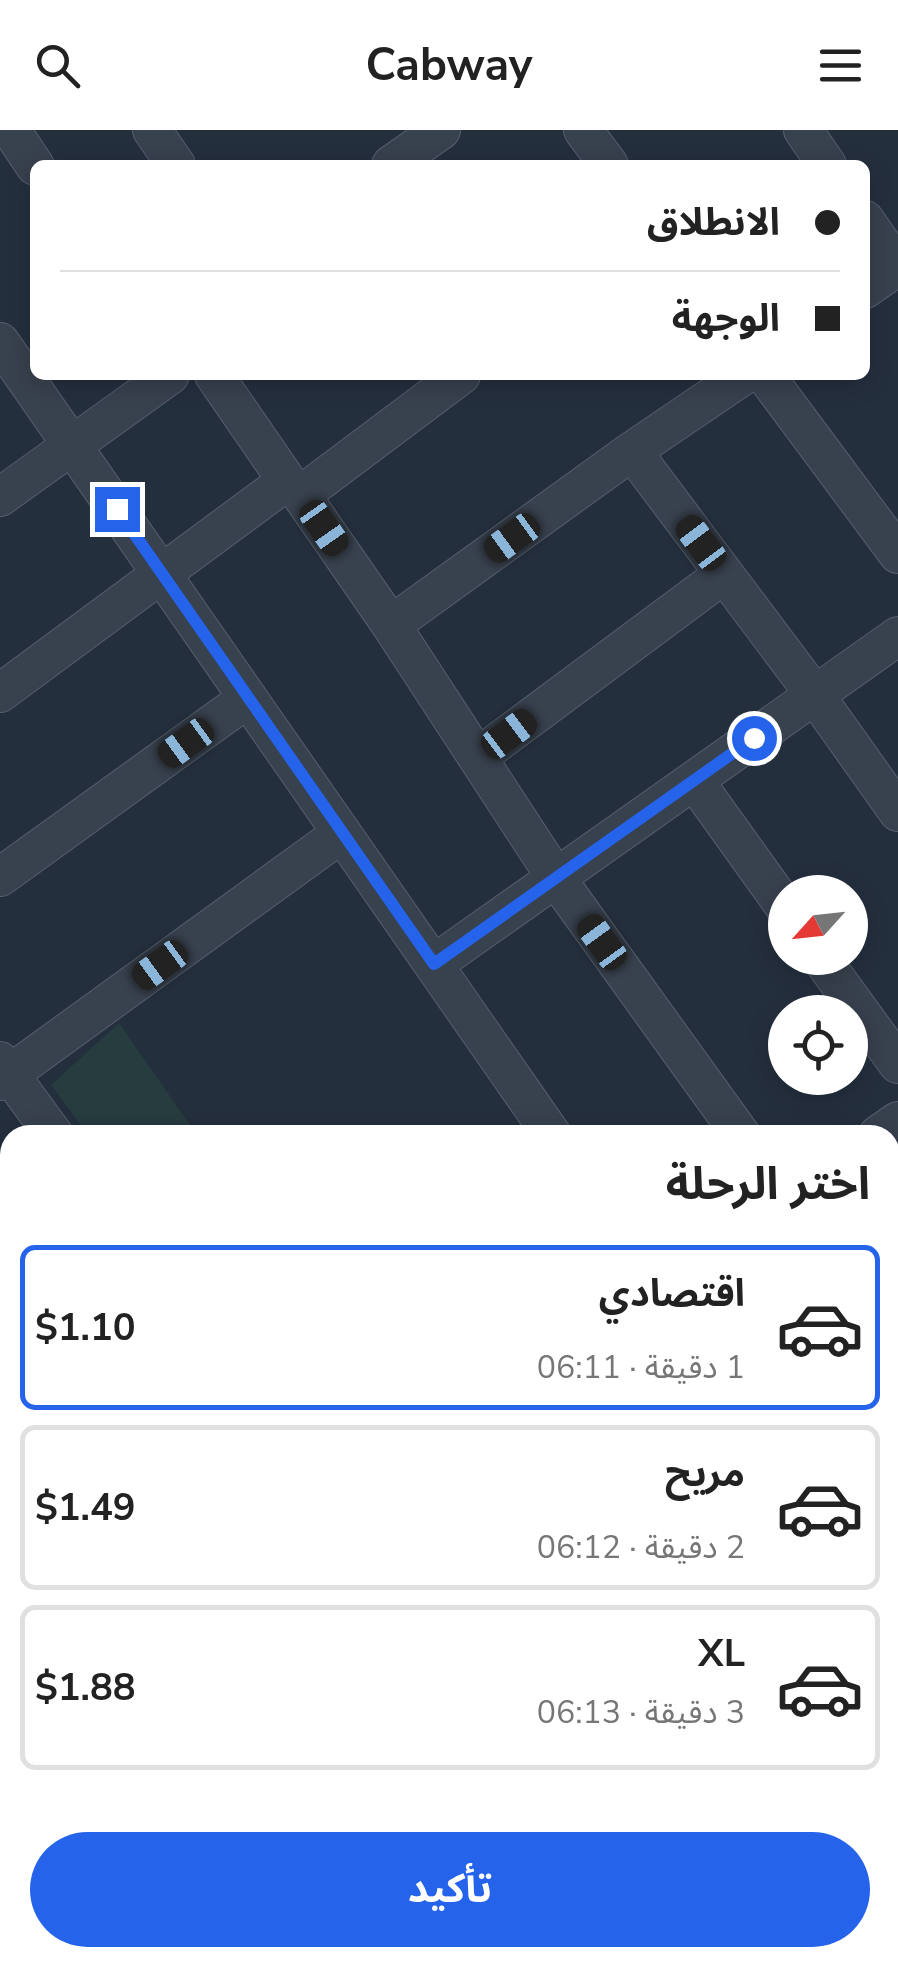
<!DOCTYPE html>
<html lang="ar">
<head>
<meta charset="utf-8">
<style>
  body { margin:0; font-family:"Nunito Sans","Noto Sans Arabic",sans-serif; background:#f2f2f2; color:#222; direction:rtl; height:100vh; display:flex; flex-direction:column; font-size:38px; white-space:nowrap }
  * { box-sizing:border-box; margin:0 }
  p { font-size:32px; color:#767676 }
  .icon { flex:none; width:55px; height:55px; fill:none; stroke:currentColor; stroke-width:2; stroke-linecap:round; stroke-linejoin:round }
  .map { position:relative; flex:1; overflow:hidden; direction:ltr }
  .sheet { position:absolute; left:0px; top:995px; width:900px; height:842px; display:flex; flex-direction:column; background:#fff; border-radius:30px 30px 0 0; box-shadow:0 5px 25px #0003; direction:rtl }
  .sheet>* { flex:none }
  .banner { position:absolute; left:30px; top:30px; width:840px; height:220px; border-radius:15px; box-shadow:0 5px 25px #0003; direction:rtl; display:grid; align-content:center; height:220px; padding:0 30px; background:#fff }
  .needle { width:65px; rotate:243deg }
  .controls { position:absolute; left:768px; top:745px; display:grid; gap:20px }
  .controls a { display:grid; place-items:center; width:100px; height:100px; border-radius:50%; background:#fff; box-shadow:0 5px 25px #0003; font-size:50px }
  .end { position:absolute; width:45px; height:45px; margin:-22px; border:12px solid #2563eb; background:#fff; box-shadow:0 0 0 5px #fff }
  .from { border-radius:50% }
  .car { position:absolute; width:30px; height:60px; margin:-30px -15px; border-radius:12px; box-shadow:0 0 8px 2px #0007; background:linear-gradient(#222 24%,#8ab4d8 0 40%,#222 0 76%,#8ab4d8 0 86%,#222 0) }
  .banner b { display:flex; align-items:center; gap:35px; height:95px; font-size:38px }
  .banner b+b { border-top:2px solid #e0e0e0 }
  .banner i { width:25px; height:25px; background:#222 }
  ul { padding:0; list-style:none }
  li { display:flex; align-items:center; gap:30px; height:165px; margin:0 20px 15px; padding:0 10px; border:5px solid #e0e0e0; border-radius:15px }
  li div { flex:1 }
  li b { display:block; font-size:38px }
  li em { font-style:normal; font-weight:700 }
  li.on { border-color:#2563eb }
  li>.icon { width:90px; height:90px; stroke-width:1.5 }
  h2 { padding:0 30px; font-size:45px; line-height:120px }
  .action { display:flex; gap:20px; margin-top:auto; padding:20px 30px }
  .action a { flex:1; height:115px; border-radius:60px; background:#2563eb; color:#fff; font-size:40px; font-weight:700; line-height:115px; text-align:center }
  header { display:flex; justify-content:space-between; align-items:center; height:130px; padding:0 30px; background:#fff; font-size:45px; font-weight:700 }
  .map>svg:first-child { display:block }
</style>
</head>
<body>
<header><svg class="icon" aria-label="menu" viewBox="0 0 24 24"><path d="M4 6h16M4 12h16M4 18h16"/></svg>Cabway<svg class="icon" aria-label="search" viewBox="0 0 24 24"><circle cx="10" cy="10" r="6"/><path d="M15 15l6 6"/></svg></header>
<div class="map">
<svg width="898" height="1836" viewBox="0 0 898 1836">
  <rect width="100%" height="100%" fill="#242f3e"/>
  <path fill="#263c3f" d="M119 893 197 1005H88L51 955Z
    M898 1400V1836H296L307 1828H890V1406Z
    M0 1761 10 1775V1828H48L54 1836H0Z"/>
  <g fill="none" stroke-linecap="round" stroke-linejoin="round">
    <g stroke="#565f6c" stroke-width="40">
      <path id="minor" d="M11 0 35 36
        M152 0 176 35
        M583 0 609 35
        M803 0 827 35
        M391 35 441 0
        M865 90 898 138
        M865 159 898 136
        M0 212 552 1005
        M765 245 898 424
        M632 321 815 565 898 682
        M287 351 301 365 391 495 556 748 741 1005
        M301 365 461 245
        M0 367 170 245
        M391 495 632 321 744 245
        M0 563 287 351 214 245
        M478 627 724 444
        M694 650 785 777
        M0 747 248 568
        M821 828 898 934
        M434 834 898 506
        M0 931 54 1005
        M0 951 342 703
        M878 1005 898 991
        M890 1372 898 1366
        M0 1399 10 1413
        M0 1640 10 1632
        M0 1713 10 1728
        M75 1828 81 1836
        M232 1836 244 1828"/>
    </g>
    <use href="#minor" stroke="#38414e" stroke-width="38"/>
  </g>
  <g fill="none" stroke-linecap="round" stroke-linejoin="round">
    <path stroke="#2563eb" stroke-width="12" d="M117 379 434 834 754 608"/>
  </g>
</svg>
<div class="controls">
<a><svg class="needle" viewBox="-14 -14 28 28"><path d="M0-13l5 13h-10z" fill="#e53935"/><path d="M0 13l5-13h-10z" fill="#767676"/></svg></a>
<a><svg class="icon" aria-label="locate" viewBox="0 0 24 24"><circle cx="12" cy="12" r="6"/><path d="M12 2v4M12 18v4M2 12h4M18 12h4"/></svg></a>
</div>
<i class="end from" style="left:754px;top:608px"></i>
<i class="end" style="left:117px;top:379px"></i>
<i class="car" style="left:324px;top:398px;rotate:145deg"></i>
<i class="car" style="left:512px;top:408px;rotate:234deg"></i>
<i class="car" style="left:701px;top:413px;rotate:323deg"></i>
<i class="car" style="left:509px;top:604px;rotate:53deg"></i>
<i class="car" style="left:186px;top:613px;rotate:234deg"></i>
<i class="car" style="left:602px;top:812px;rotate:324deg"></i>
<i class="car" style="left:160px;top:835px;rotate:234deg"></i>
<div class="banner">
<b><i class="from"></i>الانطلاق</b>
<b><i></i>الوجهة</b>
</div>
<section class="sheet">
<h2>اختر الرحلة</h2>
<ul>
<li class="on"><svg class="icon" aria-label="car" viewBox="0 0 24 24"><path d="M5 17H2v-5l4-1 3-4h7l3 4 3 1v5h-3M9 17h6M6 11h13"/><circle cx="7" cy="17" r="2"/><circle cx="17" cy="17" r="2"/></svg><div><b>اقتصادي</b><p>1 دقيقة · 06:11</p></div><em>$1.10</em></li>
<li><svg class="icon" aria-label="car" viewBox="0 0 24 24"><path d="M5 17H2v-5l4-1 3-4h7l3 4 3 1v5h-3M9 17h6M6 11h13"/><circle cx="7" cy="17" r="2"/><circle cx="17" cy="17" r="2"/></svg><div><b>مريح</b><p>2 دقيقة · 06:12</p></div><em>$1.49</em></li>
<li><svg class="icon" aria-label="car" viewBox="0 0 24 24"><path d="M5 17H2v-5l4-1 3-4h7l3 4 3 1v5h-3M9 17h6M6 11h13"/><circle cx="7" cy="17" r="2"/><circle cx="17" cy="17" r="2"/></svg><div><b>XL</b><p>3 دقيقة · 06:13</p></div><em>$1.88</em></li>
</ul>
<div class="action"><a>تأكيد</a></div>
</section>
</div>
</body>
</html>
